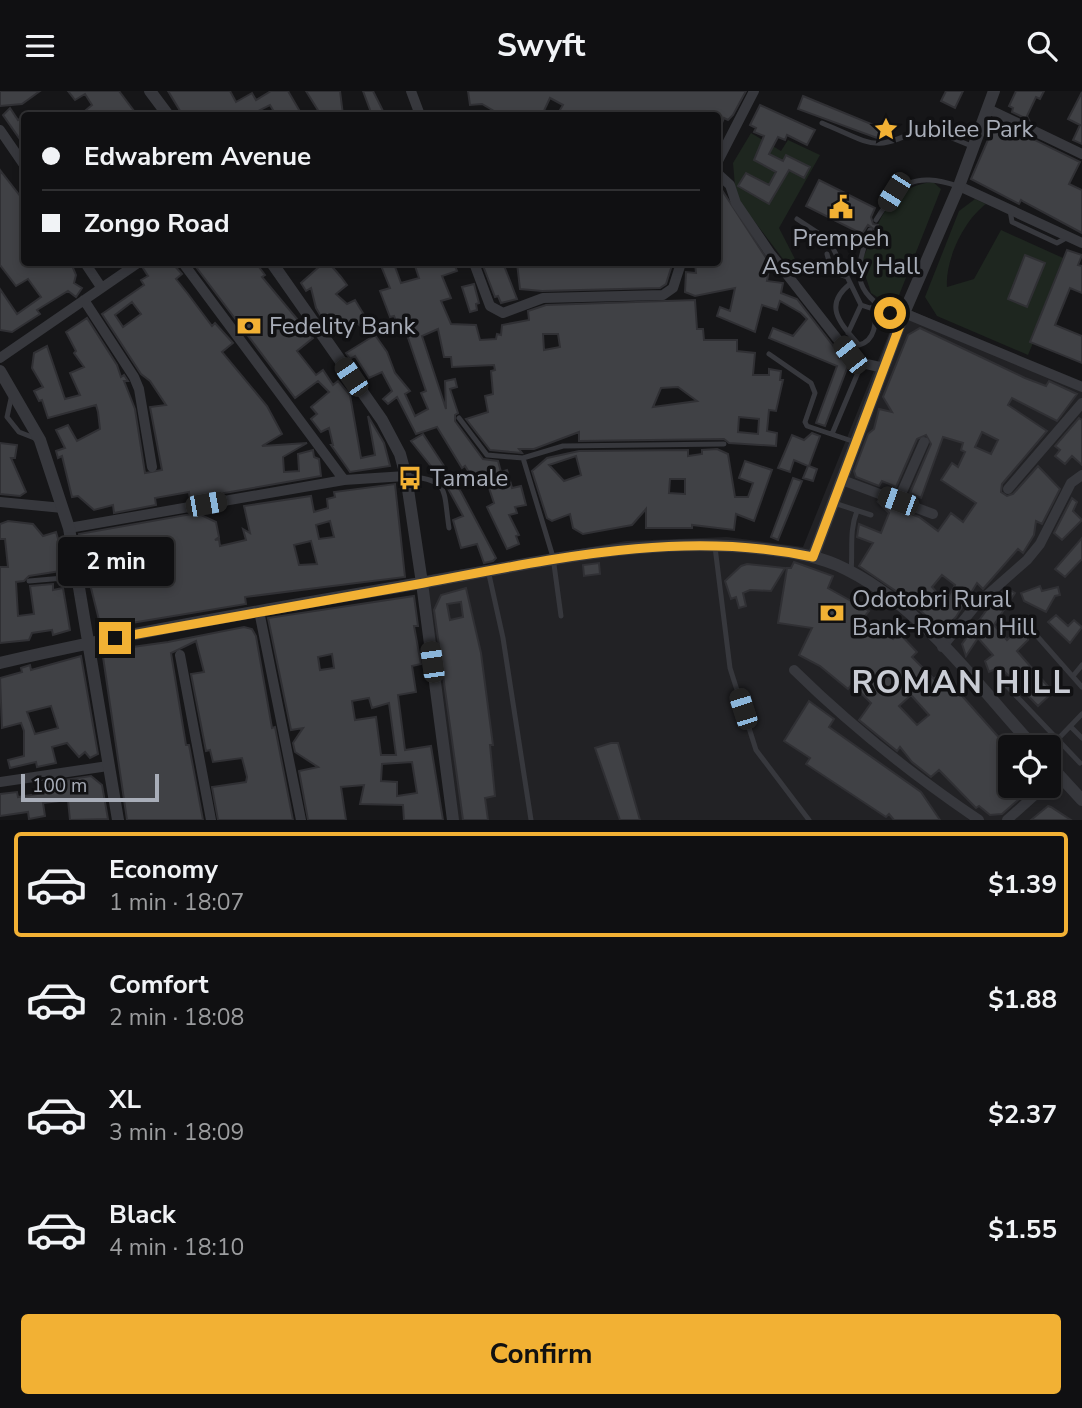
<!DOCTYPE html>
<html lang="en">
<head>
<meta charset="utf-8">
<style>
  body { margin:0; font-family:"Nunito Sans",sans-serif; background:#19191b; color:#f1f3f6; height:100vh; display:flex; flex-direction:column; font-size:26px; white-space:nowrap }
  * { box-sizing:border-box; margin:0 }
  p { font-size:23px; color:#9c9d9f }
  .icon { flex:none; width:38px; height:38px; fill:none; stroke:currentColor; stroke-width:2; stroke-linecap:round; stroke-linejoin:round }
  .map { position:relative; height:729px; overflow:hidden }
  .sheet { display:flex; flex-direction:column; background:#101012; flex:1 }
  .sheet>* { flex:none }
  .top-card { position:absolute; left:21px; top:21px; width:700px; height:154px; border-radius:7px; box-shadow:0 4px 10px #0003,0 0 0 2px #303032; display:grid; align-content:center; height:154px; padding:0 21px; background:#101012 }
  .tools { position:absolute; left:998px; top:644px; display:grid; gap:14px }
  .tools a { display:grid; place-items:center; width:63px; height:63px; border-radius:7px; background:#101012; box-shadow:0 4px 10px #0003,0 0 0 2px #303032; font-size:35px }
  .scale { position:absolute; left:21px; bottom:18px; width:138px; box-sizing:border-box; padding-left:7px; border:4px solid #a8adb8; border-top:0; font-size:19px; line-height:24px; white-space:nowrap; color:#a8adb8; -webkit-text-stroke:5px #111113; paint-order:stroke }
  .end { position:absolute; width:32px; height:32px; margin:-16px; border:9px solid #f2b134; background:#111; box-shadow:0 0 0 4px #111 }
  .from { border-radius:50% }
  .bubble { position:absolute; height:49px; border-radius:7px; background:#101012; box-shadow:0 4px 10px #0003,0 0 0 2px #303032; font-size:23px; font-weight:700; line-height:49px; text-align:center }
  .car { position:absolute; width:21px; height:42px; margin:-21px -10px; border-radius:9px; box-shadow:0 0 5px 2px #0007; background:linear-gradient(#222 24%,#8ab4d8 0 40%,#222 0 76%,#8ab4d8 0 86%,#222 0) }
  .top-card b { display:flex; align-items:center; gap:24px; height:66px; font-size:26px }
  .top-card b+b { border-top:2px solid #303032 }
  .top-card i { width:18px; height:18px; background:#f1f3f6 }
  ul { padding:12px 0 0; list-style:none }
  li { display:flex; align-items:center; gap:21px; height:105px; margin:0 14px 10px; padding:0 7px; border:4px solid transparent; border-radius:7px }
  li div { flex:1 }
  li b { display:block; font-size:26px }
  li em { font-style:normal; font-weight:700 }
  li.current { border-color:#f2b134 }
  li>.icon { width:63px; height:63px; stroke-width:1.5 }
  .action { display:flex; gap:14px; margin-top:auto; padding:14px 21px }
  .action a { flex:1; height:80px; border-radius:7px; background:#f2b134; color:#111; font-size:28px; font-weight:700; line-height:80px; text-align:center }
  header { display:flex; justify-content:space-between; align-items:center; height:91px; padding:0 21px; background:#101012; font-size:32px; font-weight:700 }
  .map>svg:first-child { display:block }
</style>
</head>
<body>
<header><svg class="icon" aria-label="menu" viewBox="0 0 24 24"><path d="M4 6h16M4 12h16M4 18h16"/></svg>Swyft<svg class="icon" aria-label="search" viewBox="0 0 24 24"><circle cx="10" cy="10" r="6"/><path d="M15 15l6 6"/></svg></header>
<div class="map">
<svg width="1082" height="729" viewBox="0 0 1082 729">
  <rect width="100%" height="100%" fill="#161618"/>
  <path fill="#222225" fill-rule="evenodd" d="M900 215 1082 292V729H449L417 486 626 450 727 446 803 456ZM1010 656H1048V695H1010Z"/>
  <path fill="#1e261f" d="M751 42 781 60 788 49 820 64 779 137 796 170 789 176 736 106 733 72Z
    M933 91 941 98 894 217 871 202 861 171C881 131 884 97 933 91Z
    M975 108 986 113C964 129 945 169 947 196L974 188 1001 139 1063 167 1030 250 1033 252 1028 264 937 225 925 206 959 120Z"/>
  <path fill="#404145" stroke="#303034" stroke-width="2" fill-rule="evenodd" d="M0 0H40L22 13 0 15Z
    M68 0H119L137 24H91L86 19 92 14 85 3 75 9Z
    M168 0H230L236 11 252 2 256 9 271 0H288L302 24H276L270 14 250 24 246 21 240 24H187L185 21 182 23Z
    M306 0H340L343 24H321Z
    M363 0H373L385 24H372Z
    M468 0H746L733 24 728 29 724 27 718 42V24H557L563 14 550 7 542 24H501L482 13 470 14Z
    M946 0H963L955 17 941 10Z
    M1016 0H1044L1040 8 1036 6 1027 25 1029 29 1012 21 1013 17 1009 15Z
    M1082 1V53L1073 49 1080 34 1068 28Z
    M803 5 881 37 877 47 798 18Z
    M760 14 815 39 807 54 787 44 785 49 778 46 769 63 783 70 786 64 810 76 804 87 789 79 769 113 738 95 746 82 769 94 776 81 754 69 764 45 754 41 756 37 750 34Z
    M10 17 18 29 24 25V54L3 24Z
    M996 30 1080 71 1069 93 1082 99V142L1024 111 1021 109 1019 113 971 88Z
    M0 79 24 110V172H71L76 184 74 192 82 197 76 206 68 200 37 219 40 223 12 241 0 239V198L17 223 41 206 28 188 16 195 0 174Z
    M819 89 875 117 871 126 873 133 878 134 875 139 868 134 862 143 806 115Z
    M718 93 770 173 767 190 783 192 781 202 797 208 841 265 839 267 849 272 825 335 816 332 837 275 769 247 773 237 793 245 807 228 801 222 780 210 777 219 762 214 755 241 717 225 720 216 730 220 735 197 695 205 685 201 686 181 696 182 695 172H718Z
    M1067 159 1082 164 1078 174 1082 175V202L1070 197 1055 234 1082 245V272L1030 251Z
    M1025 164 1045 172 1027 216 1008 208Z
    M151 172H172L182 183 176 188 188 203 212 235 215 232 233 252 222 261 267 315 282 343 262 355 307 352 283 366 284 381 299 380 298 363 313 359 314 366 319 368 321 385 190 408 189 401 155 407 156 414 114 422 113 414 94 419 78 405 72 406 62 365 58 367 56 360 65 357 56 339 68 334 77 350 100 338 98 321 96 314 48 327 42 309 39 310 34 300 43 296 32 277 34 262 47 255 65 308 80 304 70 282 84 276 74 262 76 260 66 241 87 227 117 274 121 286 124 284 128 290H124L135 318 145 382 162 379 150 316 166 314 150 290 141 283 102 223 144 194 141 189 148 185 143 177ZM132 211 141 223 123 236 115 224Z
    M193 172H256L265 184 262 186 313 247 297 260 316 284 323 279 333 294 338 290 350 304 361 367 375 364 368 325 384 352 390 375 350 381 331 354H333L329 337 321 341 311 328 317 323 311 316 329 301 318 290 295 307Z
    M317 172H329L341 186 347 194 336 203 347 213 355 209 372 237 366 240 356 231 342 241 332 227 325 232 316 217 311 197 306 200 301 192 320 175Z
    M380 172 394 173 401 192 419 187 414 172H454L457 180 442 185 451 207 441 210 451 233 476 234 480 249 496 248 497 243 501 244 502 234 529 229 528 220 546 214 695 209 697 238H703L704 249H737V260L755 262 753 284H769V278L781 280 780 289H783L776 320 769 319 767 340 777 342 776 355 729 352 724 348 579 350V341L534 358H519L522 362 490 359 466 328 488 321 485 305 493 303 491 280 495 279 494 274 452 276 451 266H444L438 238 422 245 446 318 445 290 455 288 457 296 450 298 458 322 455 324V330L483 368 498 370 501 381 507 379 512 397 521 395 526 414 515 416 517 422 509 424 519 444 516 445 519 453 507 458 487 416 494 412 486 388 478 395 465 375 462 377 437 336 416 343 397 306 388 313 383 308 392 300 382 281 369 287 355 265 350 268 346 262 375 244 387 261 395 282 410 300 405 303 415 325 428 318 421 302 426 300 406 241 402 234 398 235 394 225 390 226 380 200 390 197ZM543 243H558L560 256 544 259ZM678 296 697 310 653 316 661 297ZM739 326 759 328 758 343 738 341Z
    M482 172H503L517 208 501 212 498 205 495 206Z
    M517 172H664L672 174 666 193 660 197 542 200 520 198Z
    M474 193 479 212 476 213 477 219 470 221 462 196Z
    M920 237 1025 287 1046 295 1049 290 1077 303 1057 330 1012 307 1008 314 1047 340 1002 393 1001 401 1007 405 1013 403 1038 375 1060 398 1042 433 1036 430 1034 444 1023 462 1018 458 983 498 977 492 956 526 942 540 909 509 859 475 873 452 857 446 859 433 881 442 889 422 877 410 919 426 938 440 951 422 963 431 976 412 941 389 952 372 958 376 965 361 961 359 963 352 943 346 921 407 910 402 931 353 926 344 917 348 896 396 882 390 879 395 856 386 854 380 868 343 874 338 879 318 892 321 883 306 908 244ZM982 341 998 349 991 363 975 356ZM942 484 955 494 945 511 932 496Z
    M1079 327 1082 329V374L1072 365 1065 373 1055 365 1060 359 1055 355Z
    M812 342 820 345 809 375 817 378 813 390 803 387 808 375 794 369 790 381 778 377 792 344 804 349Z
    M423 343 461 401 496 467 493 470 484 472 477 453 461 457 453 429 463 425 446 394 411 350Z
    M0 352 17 354 15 367H11L26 401 20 405 0 403Z
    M717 358 728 363 735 406H748L753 392 739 387 745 370 772 379 754 430 736 423 734 439 692 434V437H646V418L632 434 583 443 573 437 570 423 552 430 547 427 532 380 547 367 579 360 688 359V365L702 363V359ZM576 365 581 384 564 390 549 374ZM670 388H685V403L669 402Z
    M793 387 802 390 778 449 771 446Z
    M395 393 405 486 245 506 246 513 101 537 90 493H87L79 443 197 422 216 431 219 446 215 449 219 448 220 455 246 449 243 438 250 442 244 415 311 405 314 421 328 417 327 408 335 406 334 401ZM330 430 334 446 319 448 316 434ZM311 450 317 473 299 474 294 454Z
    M1072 407 1077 411 1073 420 1082 429 1062 449 1054 442Z
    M8 430 33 433 43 445 56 441 67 479 29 485 24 490 16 491 18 525 34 523 30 495 53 493V499L63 497 70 539 53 544 52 539 32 542 29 549 0 552V476H8L5 448H0V433Z
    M1082 447V468L1065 486 1055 478Z
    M794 471 833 485 828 497 869 520 864 526 893 548 899 542 917 561 912 566 934 588 941 581 1010 659V695H1034L1002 723 990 724 979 715 976 717 939 679 931 686 912 671 900 656 897 660 859 629 871 612 852 593 848 598 820 575 799 564 812 537 778 532 787 477H791ZM911 604 929 624 917 634 899 615Z
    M599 472 600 483 584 485 583 474Z
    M747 473 785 477 771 500 750 499 743 502 746 515 739 517 736 506 731 508 725 490 741 475Z
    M1040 495 1042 500 1058 496 1060 504 1055 505 1046 521 1024 510 1021 502Z
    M466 497 481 562 493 654H490L495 705 485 707 488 729H463L434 519 441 504ZM461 511 463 526 450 529 447 513Z
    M1007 497 1015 502 994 534 1007 549 1019 538 1028 544V549L1017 560 1053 601 1038 615 1000 576 989 581 985 570 993 564 978 547 966 565 962 553 996 506Z
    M414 505 418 535H414L421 573 412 575 416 601 398 604 405 659 431 655 443 729H404L403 714 360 713 364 694 341 696 346 729H308L299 680 318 676 295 661 293 652 303 637 291 639 268 527ZM332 563 334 577 320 579 318 566ZM369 607 372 617 389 612 396 664H381L376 626 355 629 352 610ZM412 671 417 702 397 705V691L381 690 382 673Z
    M1056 524 1068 535 1074 529 1082 536 1070 552 1048 531Z
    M244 536 252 538 256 545 272 637 275 636 293 729H218L212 696 246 691 247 686 242 667 213 671 210 659 206 660 191 583 204 581 196 550 171 562 186 654H189L203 729H127L102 559 132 553V556L168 551Z
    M81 565 98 663 90 667 85 661 79 666 67 652 52 656 56 672 37 676 36 671 10 677 8 669 24 665V640L21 632 2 637 0 587 22 581 21 577 30 574 31 579ZM51 615 58 637 35 643 27 621Z
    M809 610 834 628 829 636 921 701 940 729H894L889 723 886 726 806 673 810 667 784 650Z
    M611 652H618L640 729H620L595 657Z
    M91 685 102 694 108 728 70 729 68 709 43 712 45 725 29 728 28 721 0 725V703L17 701 18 706 44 702 43 692Z
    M1048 715 1051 716 1071 729H1031Z"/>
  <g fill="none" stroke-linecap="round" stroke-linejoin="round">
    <path stroke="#37383d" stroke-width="5" d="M822 32C875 54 872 62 925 36L947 45
      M952 47 974 56
      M1010 119 1012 131 1057 152 1068 146
      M797 128 829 149 861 214 870 217 877 215
      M876 129C900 91 913 81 958 95
      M870 139C851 189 855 202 902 229
      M827 163 832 181 847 186
      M850 193C822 215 841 233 859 254 875 250 877 231 874 217
      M848 242 861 214
      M769 263 811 292 815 302 805 331 807 335 855 351
      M12 303 7 326 19 341 37 348
      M459 327 487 364 523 367 563 355 724 353
      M832 343 862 272
      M523 367 553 466 561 525
      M406 385C450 389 443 397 449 437
      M834 412 871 424
      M715 456 730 577 756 659 809 729
      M488 479 503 547 531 729
      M851 481C853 459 849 440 857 420
      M29 490 75 486
      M1037 545 1082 596
      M1073 585 1082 574
      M1003 591 1080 672
      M1071 636 1082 647
      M1058 648 1082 623"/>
    <path stroke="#37383d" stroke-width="10" d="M411 0 420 24
      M988 18 1082 63
      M0 39 24 74
      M718 70 754 0
      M718 83 730 94 736 112 770 162 850 264 862 272 884 277
      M959 95 1082 152
      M85 172 101 196
      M183 172 344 389
      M474 172 490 215 503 222 543 207 663 204 673 197 681 172
      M84 209 134 286 139 298 152 376
      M904 222 1082 296
      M0 267 138 172
      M842 389 933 423
      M1008 398 1082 312
      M898 410 924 351
      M0 411 63 417
      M69 437 344 389 406 385
      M259 520 301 729
      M942 556 976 514 1027 469 1040 453 1071 392 1082 384
      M180 564 211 729
      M794 579C852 636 911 683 979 729
      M0 691 108 675
      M1007 729 1045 695"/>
    <path stroke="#37383d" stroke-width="12" d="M150 0 168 24
      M272 172 382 329 400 363 406 385 422 492 453 729
      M0 280 40 349 69 437 118 729
      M813 466 904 222 959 95 994 0
      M0 572C137 540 276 517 415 493 528 474 639 445 755 457 783 460 811 463 837 474 918 510 976 593 1034 656
      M1048 672 1082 709"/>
  </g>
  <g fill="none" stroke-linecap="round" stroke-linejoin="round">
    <path stroke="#f2b134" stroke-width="9" d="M115 547C218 528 321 511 424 492 553 468 682 438 813 466L902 229 890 222"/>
  </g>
  <defs>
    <g id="sight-bare" transform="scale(1.89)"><path d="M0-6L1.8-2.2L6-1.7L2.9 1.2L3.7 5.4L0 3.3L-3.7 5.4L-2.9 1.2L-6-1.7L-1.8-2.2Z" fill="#f2b134" stroke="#111113" stroke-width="2.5" paint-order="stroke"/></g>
    <g id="civic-bare" transform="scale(1.89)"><path d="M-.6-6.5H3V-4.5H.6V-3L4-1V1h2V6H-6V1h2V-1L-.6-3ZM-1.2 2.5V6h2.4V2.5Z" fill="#f2b134" stroke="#111113" stroke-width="2.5" paint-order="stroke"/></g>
    <g id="bank-bare" transform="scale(1.89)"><path d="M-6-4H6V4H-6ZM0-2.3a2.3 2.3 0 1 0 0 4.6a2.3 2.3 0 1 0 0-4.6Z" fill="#f2b134" stroke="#111113" stroke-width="2.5" paint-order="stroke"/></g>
    <g id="bus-bare" transform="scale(1.89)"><path d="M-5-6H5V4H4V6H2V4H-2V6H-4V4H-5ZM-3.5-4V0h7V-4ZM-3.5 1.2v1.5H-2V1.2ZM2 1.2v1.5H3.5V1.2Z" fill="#f2b134" stroke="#111113" stroke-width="2.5" paint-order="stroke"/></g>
  </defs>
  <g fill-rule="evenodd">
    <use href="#sight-bare" x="886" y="38"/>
    <use href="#civic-bare" x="841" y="116"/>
    <use href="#bank-bare" x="249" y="235"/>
    <use href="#bus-bare" x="410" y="387"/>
    <use href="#bank-bare" x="832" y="522"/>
  </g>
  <g text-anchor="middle" stroke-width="7" stroke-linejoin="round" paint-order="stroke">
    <g font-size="24" fill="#a8adb8" stroke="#111113" text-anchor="start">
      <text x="906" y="46">Jubilee Park</text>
      <text x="841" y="155" text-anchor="middle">Prempeh<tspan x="841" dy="28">Assembly Hall</tspan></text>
      <text x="269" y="243">Fedelity Bank</text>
      <text x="430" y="395">Tamale</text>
      <text x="852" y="516">Odotobri Rural<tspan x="852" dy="28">Bank-Roman Hill</tspan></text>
    </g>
    <g font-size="32" font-weight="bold" letter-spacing="2" fill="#c9ccd4" stroke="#111113">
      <text x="962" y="602">ROMAN HILL</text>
    </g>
  </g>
</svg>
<div class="tools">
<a><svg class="icon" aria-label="locate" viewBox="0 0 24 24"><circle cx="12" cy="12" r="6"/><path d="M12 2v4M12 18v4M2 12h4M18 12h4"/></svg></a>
</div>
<div class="scale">100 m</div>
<i class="end from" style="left:890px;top:222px"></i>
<i class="end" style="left:115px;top:547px"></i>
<div class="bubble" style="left:58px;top:446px;width:116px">2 min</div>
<i class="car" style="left:894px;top:101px;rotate:212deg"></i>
<i class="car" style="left:850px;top:264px;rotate:322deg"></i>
<i class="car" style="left:351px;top:286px;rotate:326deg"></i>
<i class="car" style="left:898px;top:410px;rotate:290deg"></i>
<i class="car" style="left:206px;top:413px;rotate:80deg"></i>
<i class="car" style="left:432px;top:571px;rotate:352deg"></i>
<i class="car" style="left:743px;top:618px;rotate:342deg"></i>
<div class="top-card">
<b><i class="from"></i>Edwabrem Avenue</b>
<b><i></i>Zongo Road</b>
</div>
</div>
<section class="sheet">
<ul>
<li class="current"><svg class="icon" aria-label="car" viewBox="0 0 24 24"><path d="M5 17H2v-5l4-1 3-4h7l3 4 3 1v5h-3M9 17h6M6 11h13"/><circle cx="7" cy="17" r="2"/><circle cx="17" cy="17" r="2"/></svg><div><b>Economy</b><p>1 min · 18:07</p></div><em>$1.39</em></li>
<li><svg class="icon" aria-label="car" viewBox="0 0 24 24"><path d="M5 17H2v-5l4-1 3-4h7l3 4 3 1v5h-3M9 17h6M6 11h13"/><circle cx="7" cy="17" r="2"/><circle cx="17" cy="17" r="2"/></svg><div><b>Comfort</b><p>2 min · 18:08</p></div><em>$1.88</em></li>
<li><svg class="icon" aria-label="car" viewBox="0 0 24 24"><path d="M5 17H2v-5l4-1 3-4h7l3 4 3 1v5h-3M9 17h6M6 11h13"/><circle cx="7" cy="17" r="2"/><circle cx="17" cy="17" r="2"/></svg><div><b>XL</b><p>3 min · 18:09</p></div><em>$2.37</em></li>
<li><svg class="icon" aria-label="car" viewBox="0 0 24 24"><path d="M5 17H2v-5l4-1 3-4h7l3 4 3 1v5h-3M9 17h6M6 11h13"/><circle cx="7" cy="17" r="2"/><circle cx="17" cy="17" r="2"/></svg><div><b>Black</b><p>4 min · 18:10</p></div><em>$1.55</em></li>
</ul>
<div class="action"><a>Confirm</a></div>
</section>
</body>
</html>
